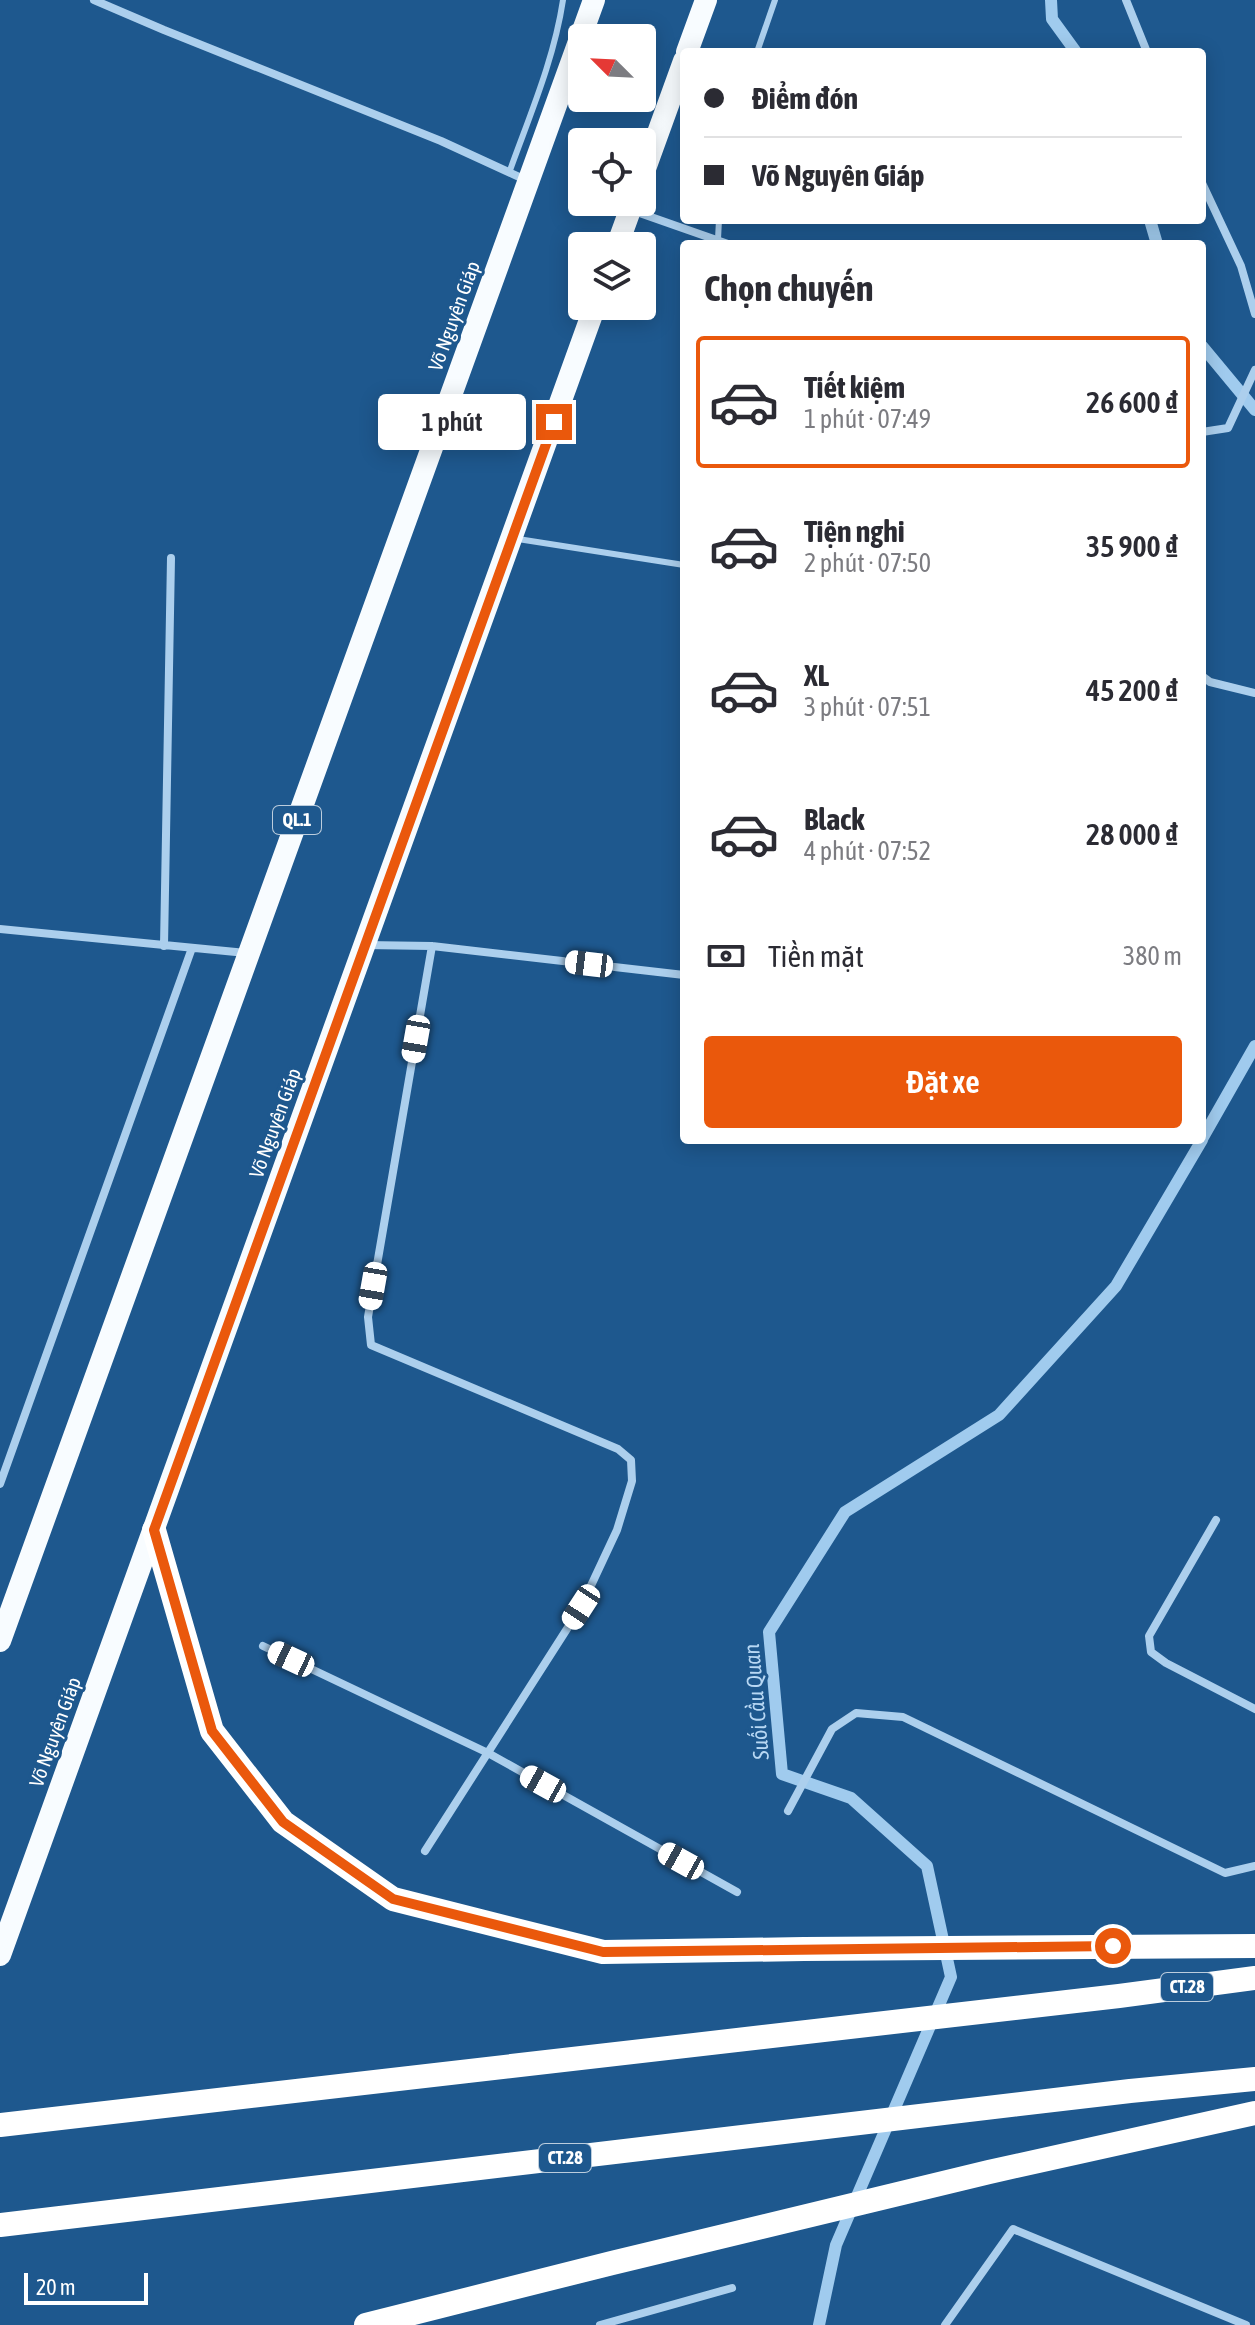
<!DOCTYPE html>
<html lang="vi">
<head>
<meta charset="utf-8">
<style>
  body { margin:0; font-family:"Asap Condensed",sans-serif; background:#f2f2f3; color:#2b2b33; height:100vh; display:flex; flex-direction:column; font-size:30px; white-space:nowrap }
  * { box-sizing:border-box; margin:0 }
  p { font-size:26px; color:#7c7c81 }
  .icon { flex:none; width:44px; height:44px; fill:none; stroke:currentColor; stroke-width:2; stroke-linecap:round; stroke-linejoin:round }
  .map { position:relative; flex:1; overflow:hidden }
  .panel { position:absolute; left:680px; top:240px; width:526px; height:904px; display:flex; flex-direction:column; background:#fff; border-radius:8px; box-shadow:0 4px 20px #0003 }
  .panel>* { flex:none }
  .guide { position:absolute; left:680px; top:48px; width:526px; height:176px; border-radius:8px; box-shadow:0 4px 20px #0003; display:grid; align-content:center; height:176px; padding:0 24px; background:#fff }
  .needle { width:52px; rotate:294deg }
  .buttons { position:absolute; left:568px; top:24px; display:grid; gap:16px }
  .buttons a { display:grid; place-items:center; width:88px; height:88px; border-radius:8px; background:#fff; box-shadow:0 4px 20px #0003; font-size:40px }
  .scale { position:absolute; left:24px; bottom:20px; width:124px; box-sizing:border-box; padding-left:8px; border:4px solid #fff; border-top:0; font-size:22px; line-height:28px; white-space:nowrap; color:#fff; -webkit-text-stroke:6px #1e588e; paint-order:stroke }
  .end { position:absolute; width:36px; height:36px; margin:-18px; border:10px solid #ea580c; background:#fff; box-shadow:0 0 0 4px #fff }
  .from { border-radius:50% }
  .bubble { position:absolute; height:56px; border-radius:8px; background:#fff; box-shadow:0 4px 20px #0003; font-size:26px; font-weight:600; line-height:56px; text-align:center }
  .car { position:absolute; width:24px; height:48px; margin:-24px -12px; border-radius:10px; box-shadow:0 0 6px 2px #0007; background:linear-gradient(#fff 24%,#345 0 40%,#fff 0 76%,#345 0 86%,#fff 0) }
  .guide b { display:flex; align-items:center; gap:28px; height:76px; font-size:30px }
  .guide b+b { border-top:2px solid #e1e1e2 }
  .guide i { width:20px; height:20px; background:#2b2b33 }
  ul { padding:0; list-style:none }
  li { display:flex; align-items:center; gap:24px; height:132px; margin:0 16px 12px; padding:0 8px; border:4px solid transparent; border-radius:8px }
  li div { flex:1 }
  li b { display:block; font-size:30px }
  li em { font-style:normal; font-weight:600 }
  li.on { border-color:#ea580c }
  li>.icon { width:72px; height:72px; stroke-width:1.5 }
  h2 { padding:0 24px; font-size:36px; line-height:96px }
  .pay { display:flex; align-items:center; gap:20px; height:88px; padding:0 24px; font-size:30px }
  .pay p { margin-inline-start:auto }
  .primary-button { display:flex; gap:16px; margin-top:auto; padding:16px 24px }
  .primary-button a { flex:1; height:92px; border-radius:8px; background:#ea580c; color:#fff; font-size:32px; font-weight:600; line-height:92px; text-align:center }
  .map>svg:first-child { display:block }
</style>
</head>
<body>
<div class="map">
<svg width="1255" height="2325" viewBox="0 0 1255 2325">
  <rect width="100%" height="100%" fill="#1e588e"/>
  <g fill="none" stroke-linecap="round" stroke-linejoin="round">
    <path stroke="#a0cbee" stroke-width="12" d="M1051 0 1052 19 1076 52
      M1150 220 1157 244
      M1202 346 1255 410
      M1202 1139 1255 1046
      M819 2325 836 2245 951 1977 927 1866 851 1798 782 1774 769 1632 845 1512 999 1415 1116 1286 1202 1140"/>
    <path stroke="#accfed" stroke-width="6" d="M757 52 775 0
      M509 173C529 117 554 60 563 0
      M718 239 719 220
      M518 539 684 565"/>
    <path stroke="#accfed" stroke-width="8" d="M94 0 164 30 441 141 528 181
      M1126 0 1147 52
      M1202 183 1241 266 1255 314
      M631 210 728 244
      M1202 432 1228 428 1255 370
      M1202 676 1210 682 1255 693
      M0 929 246 953
      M365 945 432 946 684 975
      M164 946 171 558
      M0 1484 192 948
      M1216 1520 1149 1636 1151 1652 1166 1663 1255 1709
      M263 1646 488 1753 737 1892
      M788 1811 832 1729 856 1713 903 1717 1225 1873 1255 1866
      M425 1851 581 1607 617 1530 632 1481 631 1460 618 1449 371 1345 368 1317 432 946
      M600 2325 732 2288
      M945 2325 1013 2229 1246 2325"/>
    <path stroke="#f8fcff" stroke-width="22" d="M687 52 706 0
      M642 177 684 61
      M617 246 633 202
      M0 1641 594 0
      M0 1955 595 306"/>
    <path stroke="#fff" stroke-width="24" d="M154 1530 212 1731 283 1822 393 1899 603 1952 804 1949 1255 1946
      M0 2125 1119 1996 1255 1978
      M0 2225 1130 2091 1255 2079
      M366 2325 612 2263 989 2172 1255 2113"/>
  </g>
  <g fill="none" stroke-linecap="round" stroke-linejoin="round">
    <path stroke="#ea580c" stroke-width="10" d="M554 422 154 1530 212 1731 283 1822 393 1899 603 1952 1113 1946"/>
  </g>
  <g text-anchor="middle" stroke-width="6" stroke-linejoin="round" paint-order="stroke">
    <g fill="#1e588e" stroke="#bccddd" stroke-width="2">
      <rect x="273" y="806" width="48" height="28" rx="6"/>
      <rect x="1161" y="1973" width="52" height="28" rx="6"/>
      <rect x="539" y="2144" width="52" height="28" rx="6"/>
    </g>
    <g font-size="18" font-weight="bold" fill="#fff">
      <text x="297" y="826">QL.1</text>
      <text x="1187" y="1993">CT.28</text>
      <text x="565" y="2164">CT.28</text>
    </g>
    <g font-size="20" fill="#fff" stroke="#1e588e">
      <text transform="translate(454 316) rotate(-70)" y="7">Võ Nguyên Giáp</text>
      <text transform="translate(275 1123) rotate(-70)" y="7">Võ Nguyên Giáp</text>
      <text transform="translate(55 1732) rotate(-70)" y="7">Võ Nguyên Giáp</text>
    </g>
    <g font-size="22" font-style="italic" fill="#b8d8f4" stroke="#1e588e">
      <text transform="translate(756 1702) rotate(-95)" y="8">Suối Cầu Quan</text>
    </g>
  </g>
</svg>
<div class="buttons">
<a><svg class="needle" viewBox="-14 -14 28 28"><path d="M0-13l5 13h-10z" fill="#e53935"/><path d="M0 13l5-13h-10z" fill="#7c7c81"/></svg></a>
<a><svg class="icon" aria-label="locate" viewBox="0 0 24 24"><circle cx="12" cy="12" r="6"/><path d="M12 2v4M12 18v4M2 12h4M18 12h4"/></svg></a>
<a><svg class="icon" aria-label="layers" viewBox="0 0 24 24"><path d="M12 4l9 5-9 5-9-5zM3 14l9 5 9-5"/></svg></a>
</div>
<div class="scale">20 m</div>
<i class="end from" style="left:1113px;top:1946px"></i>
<i class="end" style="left:554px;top:422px"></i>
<div class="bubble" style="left:378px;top:394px;width:148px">1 phút</div>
<i class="car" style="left:589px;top:964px;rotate:277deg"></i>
<i class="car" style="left:416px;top:1039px;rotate:190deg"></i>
<i class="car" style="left:373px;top:1286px;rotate:190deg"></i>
<i class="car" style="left:581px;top:1607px;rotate:213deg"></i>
<i class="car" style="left:291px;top:1659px;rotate:295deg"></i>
<i class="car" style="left:543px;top:1784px;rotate:299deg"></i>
<i class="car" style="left:681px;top:1861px;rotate:299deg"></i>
<div class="guide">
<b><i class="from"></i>Điểm đón</b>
<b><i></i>Võ Nguyên Giáp</b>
</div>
<section class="panel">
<h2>Chọn chuyến</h2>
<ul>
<li class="on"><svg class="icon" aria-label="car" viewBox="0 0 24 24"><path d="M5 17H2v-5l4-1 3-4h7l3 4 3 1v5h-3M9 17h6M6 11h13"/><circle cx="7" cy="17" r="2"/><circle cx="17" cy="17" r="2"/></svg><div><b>Tiết kiệm</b><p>1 phút · 07:49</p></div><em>26 600 ₫</em></li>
<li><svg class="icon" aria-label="car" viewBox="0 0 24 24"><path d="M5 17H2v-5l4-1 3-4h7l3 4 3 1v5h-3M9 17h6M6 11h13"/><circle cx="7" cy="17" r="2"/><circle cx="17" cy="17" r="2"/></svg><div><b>Tiện nghi</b><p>2 phút · 07:50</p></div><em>35 900 ₫</em></li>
<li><svg class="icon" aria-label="car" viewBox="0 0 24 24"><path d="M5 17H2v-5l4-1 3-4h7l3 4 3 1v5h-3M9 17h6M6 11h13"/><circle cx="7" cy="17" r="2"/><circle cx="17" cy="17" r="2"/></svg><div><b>XL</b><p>3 phút · 07:51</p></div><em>45 200 ₫</em></li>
<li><svg class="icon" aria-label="car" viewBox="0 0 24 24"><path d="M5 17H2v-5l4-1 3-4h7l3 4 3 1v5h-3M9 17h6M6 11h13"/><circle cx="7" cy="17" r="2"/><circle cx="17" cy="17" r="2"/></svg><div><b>Black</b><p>4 phút · 07:52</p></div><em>28 000 ₫</em></li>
</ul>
<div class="pay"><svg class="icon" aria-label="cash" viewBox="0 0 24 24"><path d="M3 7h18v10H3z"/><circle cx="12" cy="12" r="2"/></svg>Tiền mặt<p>380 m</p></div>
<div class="primary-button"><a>Đặt xe</a></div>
</section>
</div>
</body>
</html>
